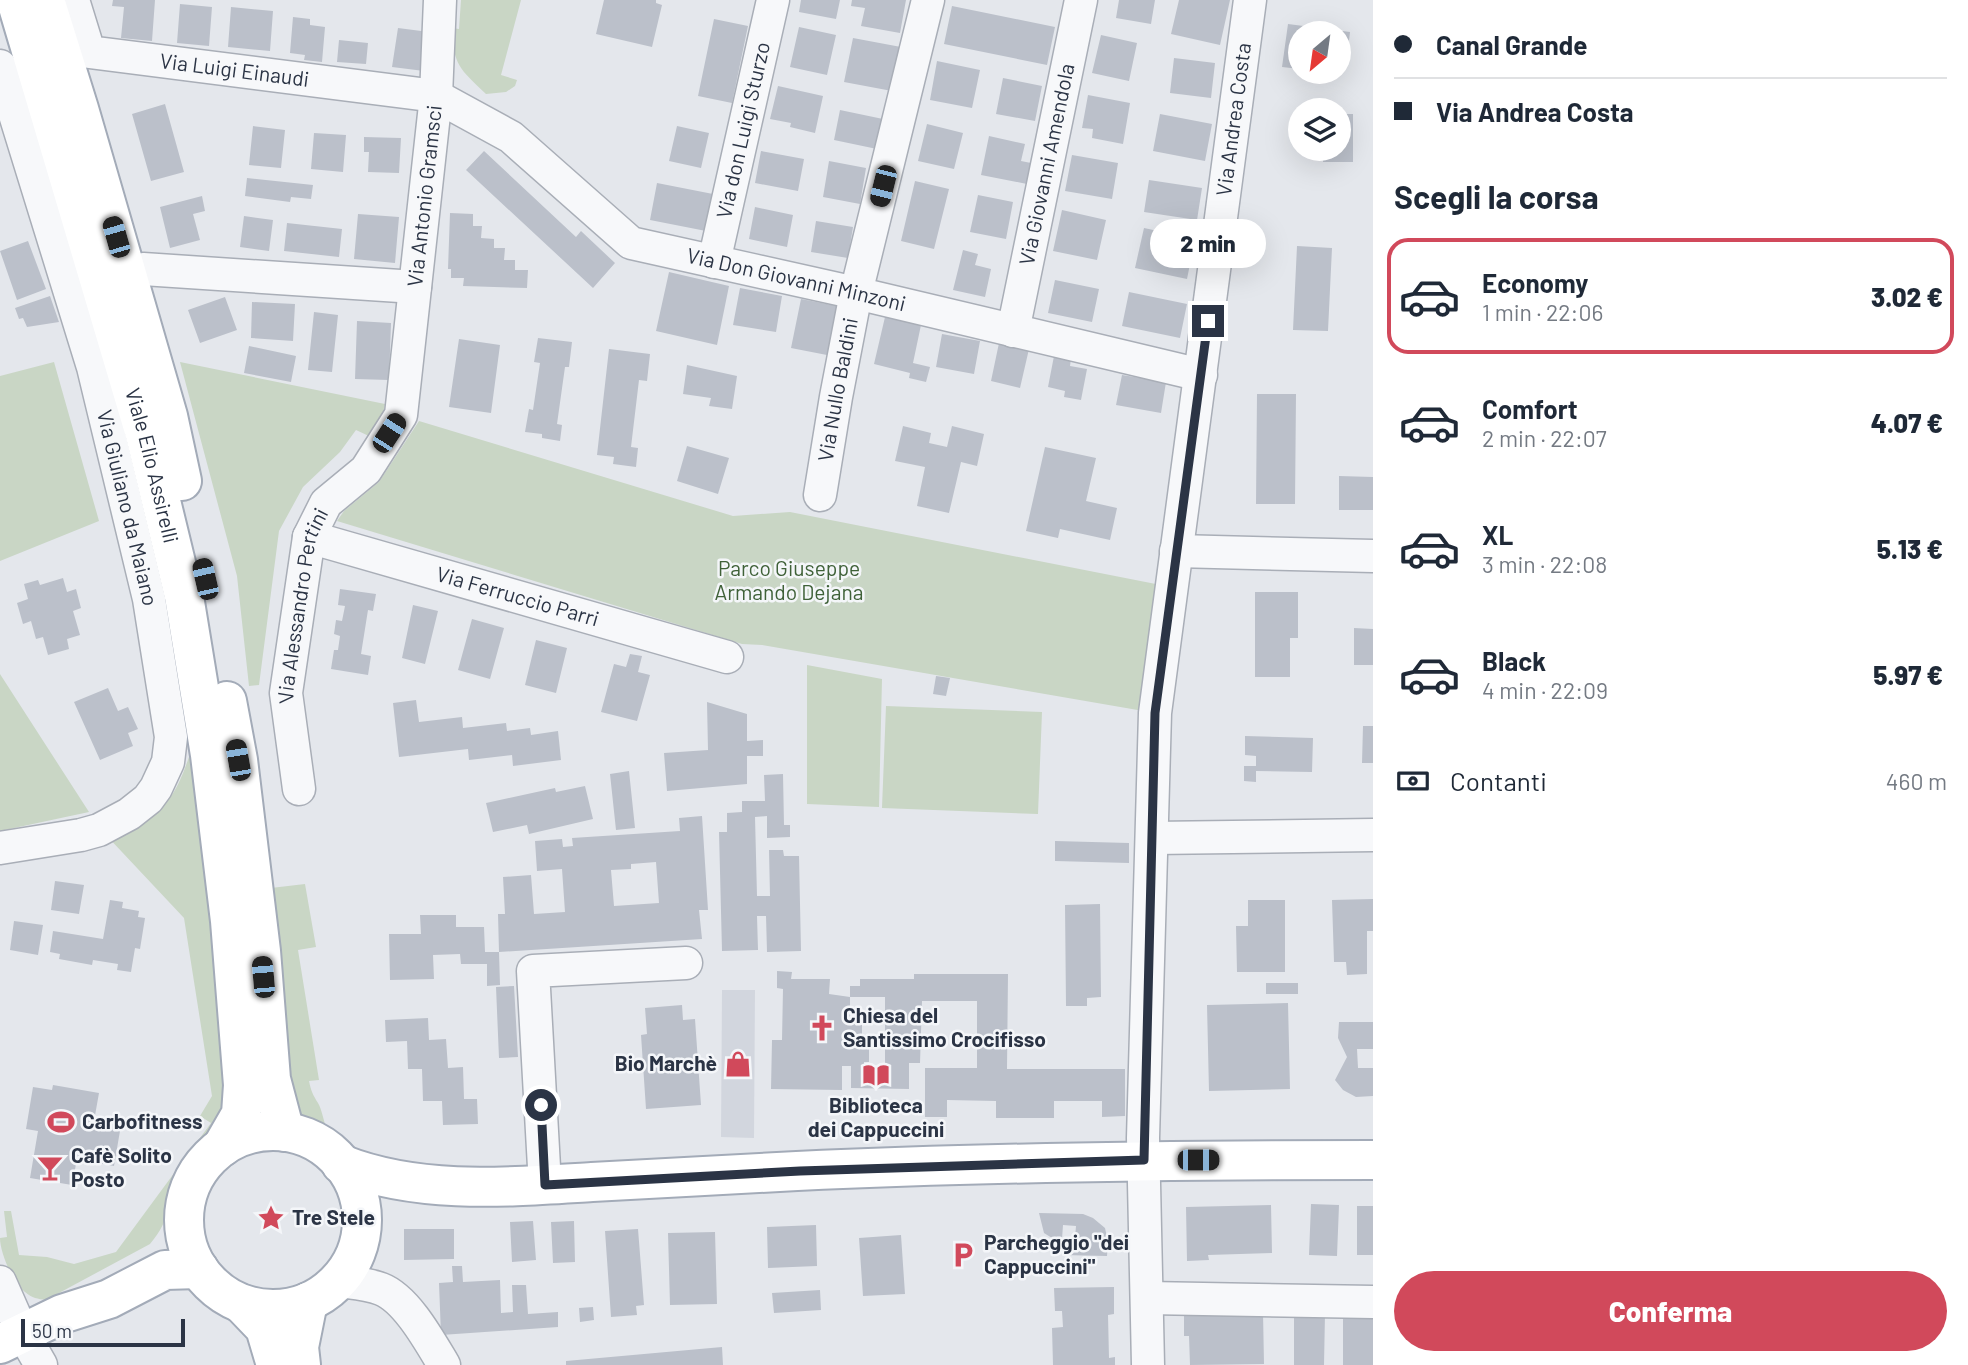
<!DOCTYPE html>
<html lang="it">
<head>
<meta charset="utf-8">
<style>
  body { margin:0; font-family:Barlow,sans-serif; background:#f2f2f3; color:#1f2937; height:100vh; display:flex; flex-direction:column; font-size:26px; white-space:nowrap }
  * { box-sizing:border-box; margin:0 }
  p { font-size:23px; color:#747a83 }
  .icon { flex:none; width:38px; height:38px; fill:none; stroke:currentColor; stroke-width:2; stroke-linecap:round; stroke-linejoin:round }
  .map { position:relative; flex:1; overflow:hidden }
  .drawer { display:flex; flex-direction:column; background:#fff; width:595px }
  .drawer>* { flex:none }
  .top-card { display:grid; align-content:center; height:154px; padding:0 21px; background:#fff }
  .needle { width:46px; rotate:209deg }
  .controls { position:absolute; left:1288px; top:21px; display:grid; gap:14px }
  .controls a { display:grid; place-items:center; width:63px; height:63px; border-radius:50%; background:#fff; box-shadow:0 7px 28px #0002; font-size:35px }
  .scale { position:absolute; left:21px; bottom:18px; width:164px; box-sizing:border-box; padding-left:7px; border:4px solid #2b3445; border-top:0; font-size:19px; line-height:24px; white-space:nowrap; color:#2b3445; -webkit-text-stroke:5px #f4f6f9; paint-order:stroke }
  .end { position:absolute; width:32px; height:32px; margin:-16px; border:9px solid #2b3445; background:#fff; box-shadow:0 0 0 4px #fff }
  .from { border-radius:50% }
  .bubble { position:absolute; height:49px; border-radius:24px; background:#fff; box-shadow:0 7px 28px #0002; font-size:23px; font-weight:800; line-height:49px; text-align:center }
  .car { position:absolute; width:21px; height:42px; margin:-21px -10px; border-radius:9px; box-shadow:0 0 5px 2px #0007; background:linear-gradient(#222 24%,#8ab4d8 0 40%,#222 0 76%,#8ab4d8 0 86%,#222 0) }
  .top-card b { display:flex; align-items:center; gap:24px; height:66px; font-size:26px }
  .top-card b+b { border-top:2px solid #e0e1e3 }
  .top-card i { width:18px; height:18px; background:#1f2937 }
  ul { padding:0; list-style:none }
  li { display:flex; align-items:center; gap:21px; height:116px; margin:0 14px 10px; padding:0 7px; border:4px solid transparent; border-radius:21px }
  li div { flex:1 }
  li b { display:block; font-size:26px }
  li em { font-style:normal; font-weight:800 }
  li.on { border-color:#d1495b }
  li>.icon { width:63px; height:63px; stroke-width:1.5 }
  h2 { padding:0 21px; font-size:32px; line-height:84px }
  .pay { display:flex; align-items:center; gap:18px; height:77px; padding:0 21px; font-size:26px }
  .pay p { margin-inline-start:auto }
  .button { display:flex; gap:14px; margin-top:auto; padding:14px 21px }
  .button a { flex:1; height:80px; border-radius:42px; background:#d1495b; color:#fff; font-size:28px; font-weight:800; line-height:80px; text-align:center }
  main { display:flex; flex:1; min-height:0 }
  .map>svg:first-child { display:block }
</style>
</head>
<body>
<main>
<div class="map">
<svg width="1373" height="1365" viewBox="0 0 1373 1365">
  <rect width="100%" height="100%" fill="#e4e7ec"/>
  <path fill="#d2d6de" d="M722 990H755L754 1138 721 1137Z"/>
  <path fill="#c9d6c5" d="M461 0H521L501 75 517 80 515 86 506 92 486 94C460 69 453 65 452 28L459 29Z
    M54 362 99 521 0 561V376Z
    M180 362 385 404 382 417 371 437 356 430 340 452 303 487 279 531 259 685 249 686 237 576Z
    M419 421 733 516 790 512 1171 587 1155 713 762 645 742 644 337 521 344 511 379 482Z
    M807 665 882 679 879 807 807 804Z
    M0 674 89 812 0 831Z
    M886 706 1042 712 1038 814 882 808Z
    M194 742 234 1099C227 1111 220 1125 211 1136 201 1150 189 1160 181 1175 167 1203 172 1218 150 1244L46 1300C38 1299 32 1298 25 1292 13 1283 0 1253 0 1238L7 1237 4 1211H11L19 1255 47 1257 74 1264 116 1252 211 1123 200 1116 212 1096 184 918 106 835C167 816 175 800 194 742Z
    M305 884 316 947 298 950 319 1080 309 1081C311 1091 313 1095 318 1103 322 1109 324 1124 328 1132L299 1117 290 1102 271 888Z"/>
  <path fill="#bbc0ca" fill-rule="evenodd" d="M113 0H155L152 41 121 38 124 7 112 6Z
    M604 0H656V3L662 5 652 47 596 34Z
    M801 0H840L836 19 799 12Z
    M852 0H906L900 33 861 26 865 8 851 6Z
    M1119 0H1155L1151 24 1116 18Z
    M1179 0H1230L1220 45 1171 34Z
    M180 4 212 7 209 46 177 43Z
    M952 6 1055 27 1047 65 944 44Z
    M231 7 273 11 270 51 228 47Z
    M293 17 310 19V25L325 27 322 62 304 60 305 55 290 53Z
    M714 19 748 26 732 103 698 96Z
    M1288 24 1350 32 1346 68 1339 67V33H1300V69L1282 67Z
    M799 27 836 35 827 75 790 67Z
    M398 28 429 32 424 71 392 67Z
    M1101 35 1137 43 1129 81 1092 73Z
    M853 38 901 47 892 91 844 82Z
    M339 40 368 43 366 64 337 62Z
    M1174 58 1215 63 1211 98 1170 93Z
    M937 61 980 70 972 108 930 100Z
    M1003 78 1042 86 1035 121 996 114Z
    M778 86 823 96 815 133 790 127 791 123 770 119Z
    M1088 95 1130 103 1123 144 1092 138 1093 129 1082 128Z
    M165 104 184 172 151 181 132 114Z
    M840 110 883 119 877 149 834 140Z
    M1160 114 1212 124 1205 161 1153 151Z
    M1339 114H1353V162H1323L1324 149H1339Z
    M927 124 963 133 954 169 918 161Z
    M253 126 285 130 281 168 249 165Z
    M677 126 709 133 701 168 669 161Z
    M314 133 346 135 343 172 311 169Z
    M989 136 1025 144 1021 161 1031 163 1027 184 981 175Z
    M364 137 401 138 399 173 368 172 369 152H364Z
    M484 151 576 237 581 231 615 263 593 288 466 170Z
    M761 151 804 159 798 191 755 183Z
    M1072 155 1118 163 1112 199 1065 191Z
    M829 161 866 168 860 204 823 197Z
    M247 178 313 185 311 199 291 197 290 202 245 196Z
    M1149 180 1202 188 1197 220 1144 212Z
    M915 181 949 189 934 249 901 241Z
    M657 183 713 194 706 231 650 220Z
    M978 195 1013 202 1006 239 970 232Z
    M202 196 205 211 193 214 200 240 170 248 160 207Z
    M755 207 793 215 787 247 749 239Z
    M1062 210 1106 220 1097 260 1053 251Z
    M450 213 473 214V226H482L481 238 494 239V248H505L504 260H515V270H528L527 288 463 286 464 278H451V269H448Z
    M358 214 399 217 395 263 354 259Z
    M244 216 273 220 269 251 240 247Z
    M816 221 853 227 848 258 811 252Z
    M287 223 342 229 339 257 284 251Z
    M1144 228 1195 239 1187 279 1135 268Z
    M28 241 46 289 17 300 0 251Z
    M1297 246 1332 248 1328 331 1293 330Z
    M963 250 978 254 975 265 991 269 985 297 953 290Z
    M669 272 729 286 717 345 656 331Z
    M1055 280 1099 289 1092 322 1048 313Z
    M740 288 782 296 776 332 733 325Z
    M1129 292 1187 304 1180 338 1122 326Z
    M50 296 59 322 27 327 23 318 19 319 15 308Z
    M225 297 237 330 200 343 188 310Z
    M801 299 842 307 832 356 791 348Z
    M252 302 295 304 293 341 251 338Z
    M314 312 338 315 332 372 308 370Z
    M885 317 921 325 913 363 930 367 926 382 909 378 910 373 874 364Z
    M357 321 391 323 389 380 355 379Z
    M942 334 980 341 974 374 936 367Z
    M538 338 572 342 569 367H565L557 424 562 425 560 441 542 438V434L525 432 529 409 533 410 540 363 534 362Z
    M459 339 500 345 491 413 449 407Z
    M999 343 1029 349 1020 388 991 381Z
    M249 346 296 356 291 382 244 373Z
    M609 349 650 354 647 381 639 380 631 447 638 448 636 467 613 464 614 457 597 455Z
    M1054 356 1071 359 1070 366 1087 369 1081 400 1064 397 1065 391 1048 387Z
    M687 365 737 376 732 409 709 406 711 398 683 394Z
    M1122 375 1166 382 1161 413 1116 405Z
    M1257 394H1296L1295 504H1256Z
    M903 426 931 433 929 443 947 447 952 426 984 434 977 466 961 462 949 513 917 506 925 467 895 461Z
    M687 446 729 458 718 494 677 481Z
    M1045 447 1096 458 1086 501 1117 508 1110 540 1060 529 1058 538 1026 531Z
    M1339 476 1373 477V510H1339Z
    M63 578 67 592 76 589 81 608 73 611 80 635 67 639 69 649 48 655 43 637 36 639 31 621 23 624 17 603 28 599 24 584 38 580 40 585Z
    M340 589 376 594 373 611 368 610 361 654 371 656 368 675 331 669 334 650H338L340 636 334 634 336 620 342 621 345 606 338 605Z
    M1255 592H1298V638H1290V677H1255Z
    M413 605 438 611 425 664 402 658Z
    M472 619 504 628 490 679 458 670Z
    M1354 628 1373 629V665H1354Z
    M536 640 567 648 556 693 525 685Z
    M630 654 642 656 638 672 650 675 637 721 601 712 614 664 626 667Z
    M936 676 950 678 946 696 933 694Z
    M108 688 118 711 128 707 138 729 128 733 133 746 100 760 74 702Z
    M416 700 419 722 462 717 463 728 506 723 507 731 530 728 531 735 558 731 561 760 513 766 512 755 469 760 468 749 399 757 393 703Z
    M707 702 747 714V741L763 740V756H747V784L667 791 664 753 708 750Z
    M1363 726H1373V763H1362Z
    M1245 736 1313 738 1312 772 1256 771V782L1244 781V766H1256V756L1245 755Z
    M629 771 635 828 616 830 610 774Z
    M783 774 784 825H790V837L767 838V816L755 817 757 896H770L769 850H783L784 856H799L801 951 767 952 766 916H757L758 950 722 951 719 832H727V813L742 812V801H765L764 775Z
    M585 786 593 819 529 834 527 825 493 832 486 803 555 788 556 792Z
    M702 816 708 910H699L702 939 499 952 500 985 487 986V964H461L460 954 433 955 434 979 390 980 389 934H421L420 915H456V927H484L485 952H499L498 914H505L503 877 531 875 534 914 565 912 562 869 537 871 535 841 562 839 563 847 573 846 572 838 680 831 679 818ZM656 862 659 903 614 906 611 870 631 869V864Z
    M1055 841 1129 843V863L1055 861Z
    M55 881 84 885 79 914 51 910Z
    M1373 899V931H1367V974L1347 975 1346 962H1334L1332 900Z
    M110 900 123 902 122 908 139 911 138 917 145 918 140 949 135 948 131 972 117 970 118 964 93 960 92 965 59 959 60 954 50 952 53 931 103 939Z
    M1248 900H1285V972H1237L1236 926H1248Z
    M1100 904 1101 997 1087 998V1006H1066L1065 905Z
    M14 921 43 925 38 955 10 950Z
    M777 971 792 972 791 979H830L829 994 850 997V1017H862V1049H869V1062H864V1070H885V997H850V986H860V979H914V974H1008L1007 1069H1125V1116L1102 1117V1101H1054V1118H996V1101L947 1100V1117H925V1068H977V1001H922L920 1063H909V1089L851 1088V1066H842V1090L771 1089 772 1040H782L783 989 777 988Z
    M1266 983H1298V994H1266Z
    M514 986 518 1057 499 1058 496 987Z
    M1288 1003 1290 1089 1209 1091 1207 1005Z
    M682 1005 683 1020 695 1019 701 1105 646 1109 641 1035 647 1034 645 1008Z
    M428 1018 429 1040 446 1039 448 1068 463 1067 464 1099H477L478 1124 443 1125 442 1101H423L422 1069H408L407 1041 386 1042 385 1020Z
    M1339 1022H1373V1049H1357L1358 1068H1373V1096L1356 1097 1343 1090 1335 1080 1347 1057 1338 1038Z
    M53 1085 99 1093 94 1121 121 1125 114 1166 77 1159 72 1185 30 1178 38 1131 26 1129 33 1087 52 1090Z
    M1311 1204 1339 1205 1337 1256 1309 1255Z
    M1271 1205 1272 1253 1208 1255 1209 1260 1187 1261 1186 1207Z
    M1357 1206H1373V1255H1357Z
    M1039 1213 1083 1214 1093 1218 1105 1228 1108 1242 1107 1256 1062 1255 1063 1238H1075L1076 1226 1063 1225 1062 1239 1052 1238 1044 1233Z
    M533 1221 536 1260 512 1262 510 1222Z
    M574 1221 575 1262 553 1263 551 1222Z
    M816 1225 817 1266 768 1268 767 1227Z
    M404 1229H454V1259L404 1260Z
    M638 1229 644 1305 636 1306 637 1315 611 1317 605 1231Z
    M715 1232 717 1304 670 1305 668 1233Z
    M901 1235 905 1294 863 1296 859 1238Z
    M452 1266H462L463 1282 500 1280 501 1313 513 1312 512 1285H526L528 1314 558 1312V1327L441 1335 439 1283 453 1282Z
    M1114 1287V1314L1108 1315 1109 1358 1115 1357V1365H1053L1052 1328 1063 1327 1062 1311H1055L1054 1288Z
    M820 1290 821 1310 774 1313 772 1293Z
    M593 1307 594 1320 580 1322 579 1308Z
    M1263 1312 1264 1364 1190 1365 1189 1336H1184V1314Z
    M1294 1313H1325L1324 1365H1294Z
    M1343 1313H1373V1365H1343Z
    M722 1347 723 1365H566V1361Z"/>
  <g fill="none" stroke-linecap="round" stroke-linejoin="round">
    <g stroke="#a9aeb7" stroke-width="35">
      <g id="minor">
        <path id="s1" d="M73 0 89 52 436 96 511 137 631 243 856 293 1201 375"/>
        <path id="s2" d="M0 66 93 367 149 599 171 737 168 762 156 788 148 799 129 814 99 830 81 835 0 848"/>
        <path id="s3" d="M714 262 773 0"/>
        <path d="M143 269 415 287"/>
        <path id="s4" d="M1013 331 1081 0"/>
        <path id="s5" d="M820 495 836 397 856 293 928 0"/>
        <path id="s6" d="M309 537 727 657"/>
        <path d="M1176 551 1373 556"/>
        <path id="s7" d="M299 789 286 693 309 537 326 503 366 470 401 415 436 96 440 0"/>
        <path d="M1153 838 1373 835"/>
        <path d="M545 1185 533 971 686 963"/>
        <path d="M338 1281C352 1283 368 1284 381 1289 407 1299 430 1342 444 1365"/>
        <path d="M0 1282 22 1332 41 1365"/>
        <path d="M1148 1298 1373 1302"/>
        <path id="s8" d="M1148 1365 1143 1138 1155 713 1250 0"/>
      </g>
    </g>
    <g stroke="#a3abb8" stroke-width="42">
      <g id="major">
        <path id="s9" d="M16 0 144 431 184 596 210 755 230 921 243 1085 241 1114 222 1147"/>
        <path d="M45 0 79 109 168 416 182 481"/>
        <path d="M227 701 238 760 261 951 271 1079 285 1132"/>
        <circle cx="273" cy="1220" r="89"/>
        <path d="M341 1164C419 1195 509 1187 592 1182 660 1179 729 1174 797 1171 989 1162 1181 1160 1373 1160"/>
        <path d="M242 1304 265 1328 276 1365"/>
        <path d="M0 1344 62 1314 109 1299 165 1270 199 1269"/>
        <path d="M301 1365 299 1347 308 1302"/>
      </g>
    </g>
    <use href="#minor" stroke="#f7f8fa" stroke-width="32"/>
    <use href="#major" stroke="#fff" stroke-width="38"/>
  </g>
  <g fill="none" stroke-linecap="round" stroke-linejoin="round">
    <path stroke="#2b3445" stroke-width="9" d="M541 1105 545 1185 800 1171 1144 1160 1155 713 1208 321"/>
  </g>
  <defs>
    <g id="church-bare" transform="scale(2.1)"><path d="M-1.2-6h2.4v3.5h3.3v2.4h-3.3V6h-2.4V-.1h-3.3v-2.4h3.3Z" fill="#d1495b" stroke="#f4f6f9" stroke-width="2.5" paint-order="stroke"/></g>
    <g id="shop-bare" transform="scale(2.1)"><path d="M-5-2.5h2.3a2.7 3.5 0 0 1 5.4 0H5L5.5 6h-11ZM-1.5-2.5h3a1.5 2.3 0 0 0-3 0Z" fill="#d1495b" stroke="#f4f6f9" stroke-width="2.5" paint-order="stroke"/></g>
    <g id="library-bare" transform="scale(2.1)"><path d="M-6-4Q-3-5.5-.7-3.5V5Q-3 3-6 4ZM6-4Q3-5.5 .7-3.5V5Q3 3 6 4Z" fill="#d1495b" stroke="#f4f6f9" stroke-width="2.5" paint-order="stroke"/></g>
    <g id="stadium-bare" transform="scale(2.1)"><path d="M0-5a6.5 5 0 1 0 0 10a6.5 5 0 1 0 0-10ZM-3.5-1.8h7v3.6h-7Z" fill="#d1495b" stroke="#f4f6f9" stroke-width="2.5" paint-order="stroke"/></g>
    <g id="bar-bare" transform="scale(2.1)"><path d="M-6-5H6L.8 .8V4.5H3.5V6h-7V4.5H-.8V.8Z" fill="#d1495b" stroke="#f4f6f9" stroke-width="2.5" paint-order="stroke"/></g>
    <g id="sight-bare" transform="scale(2.1)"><path d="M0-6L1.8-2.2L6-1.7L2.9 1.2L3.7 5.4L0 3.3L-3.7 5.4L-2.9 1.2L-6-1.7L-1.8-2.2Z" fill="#d1495b" stroke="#f4f6f9" stroke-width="2.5" paint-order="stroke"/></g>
    <g id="parking-bare" transform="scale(2.1)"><path d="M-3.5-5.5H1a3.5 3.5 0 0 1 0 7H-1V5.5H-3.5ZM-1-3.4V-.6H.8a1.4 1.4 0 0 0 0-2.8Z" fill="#d1495b" stroke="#f4f6f9" stroke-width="2.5" paint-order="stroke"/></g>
  </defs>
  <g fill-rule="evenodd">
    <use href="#church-bare" x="822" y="1028"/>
    <use href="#shop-bare" x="738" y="1064"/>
    <use href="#library-bare" x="876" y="1075"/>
    <use href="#stadium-bare" x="61" y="1122"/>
    <use href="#bar-bare" x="50" y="1168"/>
    <use href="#sight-bare" x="271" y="1218"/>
    <use href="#parking-bare" x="963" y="1255"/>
  </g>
  <g text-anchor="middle" stroke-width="5" stroke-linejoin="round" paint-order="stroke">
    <g font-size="21" fill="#2b3445" stroke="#f4f6f9">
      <text dy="7" stroke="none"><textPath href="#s1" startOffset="201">Via Luigi Einaudi</textPath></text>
      <text dy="7" stroke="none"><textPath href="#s8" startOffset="1251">Via Andrea Costa</textPath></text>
      <text dy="7" stroke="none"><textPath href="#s3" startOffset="135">Via don Luigi Sturzo</textPath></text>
      <text dy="7" stroke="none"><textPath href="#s4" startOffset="170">Via Giovanni Amendola</textPath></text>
      <text dy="7" stroke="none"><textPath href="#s7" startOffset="630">Via Antonio Gramsci</textPath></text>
      <text dy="7" stroke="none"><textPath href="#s1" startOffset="819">Via Don Giovanni Minzoni</textPath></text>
      <text dy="7" stroke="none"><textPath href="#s5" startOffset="107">Via Nullo Baldini</textPath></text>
      <text dy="7" stroke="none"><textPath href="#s9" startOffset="485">Viale Elio Assirelli</textPath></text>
      <text dy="7" stroke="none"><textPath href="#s2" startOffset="460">Via Giuliano da Maiano</textPath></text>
      <text dy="7" stroke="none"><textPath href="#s6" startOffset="217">Via Ferruccio Parri</textPath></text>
      <text dy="7" stroke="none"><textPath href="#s7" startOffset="186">Via Alessandro Pertini</textPath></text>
    </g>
    <g font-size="21" fill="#3f6138" stroke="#f4f6f9">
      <text x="789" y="576">Parco Giuseppe<tspan x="789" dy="24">Armando Dejana</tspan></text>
    </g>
    <g font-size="21" font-weight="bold" fill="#2b3445" stroke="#f4f6f9" text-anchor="start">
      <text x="843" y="1023">Chiesa del<tspan x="843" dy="24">Santissimo Crocifisso</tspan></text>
      <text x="717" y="1071" text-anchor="end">Bio Marchè</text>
      <text x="876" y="1113" text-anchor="middle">Biblioteca<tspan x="876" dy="24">dei Cappuccini</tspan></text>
      <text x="82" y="1129">Carbofitness</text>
      <text x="71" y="1163">Cafè Solito<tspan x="71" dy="24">Posto</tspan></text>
      <text x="292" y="1225">Tre Stele</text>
      <text x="984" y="1250">Parcheggio "dei<tspan x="984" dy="24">Cappuccini"</tspan></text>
    </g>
  </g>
</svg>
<div class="controls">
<a><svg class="needle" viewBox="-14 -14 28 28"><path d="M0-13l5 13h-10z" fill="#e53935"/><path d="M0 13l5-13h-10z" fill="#747a83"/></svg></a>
<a><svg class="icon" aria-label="layers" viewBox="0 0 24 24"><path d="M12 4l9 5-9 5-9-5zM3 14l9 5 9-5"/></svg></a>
</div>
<div class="scale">50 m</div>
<i class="end from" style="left:541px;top:1105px"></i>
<i class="end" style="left:1208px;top:321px"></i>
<div class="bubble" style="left:1150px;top:219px;width:116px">2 min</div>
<i class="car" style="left:883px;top:186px;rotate:194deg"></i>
<i class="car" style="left:116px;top:237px;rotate:344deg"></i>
<i class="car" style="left:389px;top:433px;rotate:33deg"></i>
<i class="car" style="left:205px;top:579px;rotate:347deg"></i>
<i class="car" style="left:238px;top:760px;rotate:350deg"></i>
<i class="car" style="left:263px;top:977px;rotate:355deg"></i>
<i class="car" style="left:1198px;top:1160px;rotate:90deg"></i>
</div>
<section class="drawer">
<div class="top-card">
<b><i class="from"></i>Canal Grande</b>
<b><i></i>Via Andrea Costa</b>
</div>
<h2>Scegli la corsa</h2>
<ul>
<li class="on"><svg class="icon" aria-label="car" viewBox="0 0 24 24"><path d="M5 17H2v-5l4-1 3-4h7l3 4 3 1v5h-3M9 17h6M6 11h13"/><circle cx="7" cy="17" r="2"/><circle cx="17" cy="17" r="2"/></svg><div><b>Economy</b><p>1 min · 22:06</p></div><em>3.02 €</em></li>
<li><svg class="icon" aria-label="car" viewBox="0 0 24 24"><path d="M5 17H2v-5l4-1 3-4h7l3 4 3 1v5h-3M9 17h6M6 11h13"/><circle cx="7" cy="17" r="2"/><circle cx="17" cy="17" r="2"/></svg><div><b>Comfort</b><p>2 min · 22:07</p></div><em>4.07 €</em></li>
<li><svg class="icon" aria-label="car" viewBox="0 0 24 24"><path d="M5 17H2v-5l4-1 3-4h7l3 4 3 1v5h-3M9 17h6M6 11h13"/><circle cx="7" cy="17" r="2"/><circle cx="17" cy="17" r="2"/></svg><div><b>XL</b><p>3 min · 22:08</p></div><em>5.13 €</em></li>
<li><svg class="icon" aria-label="car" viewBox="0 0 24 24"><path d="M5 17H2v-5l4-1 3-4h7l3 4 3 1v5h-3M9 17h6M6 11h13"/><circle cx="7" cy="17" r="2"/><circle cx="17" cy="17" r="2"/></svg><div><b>Black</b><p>4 min · 22:09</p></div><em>5.97 €</em></li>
</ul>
<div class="pay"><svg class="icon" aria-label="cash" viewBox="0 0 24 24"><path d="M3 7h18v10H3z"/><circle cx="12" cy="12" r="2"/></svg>Contanti<p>460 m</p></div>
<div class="button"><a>Conferma</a></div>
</section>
</main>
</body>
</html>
